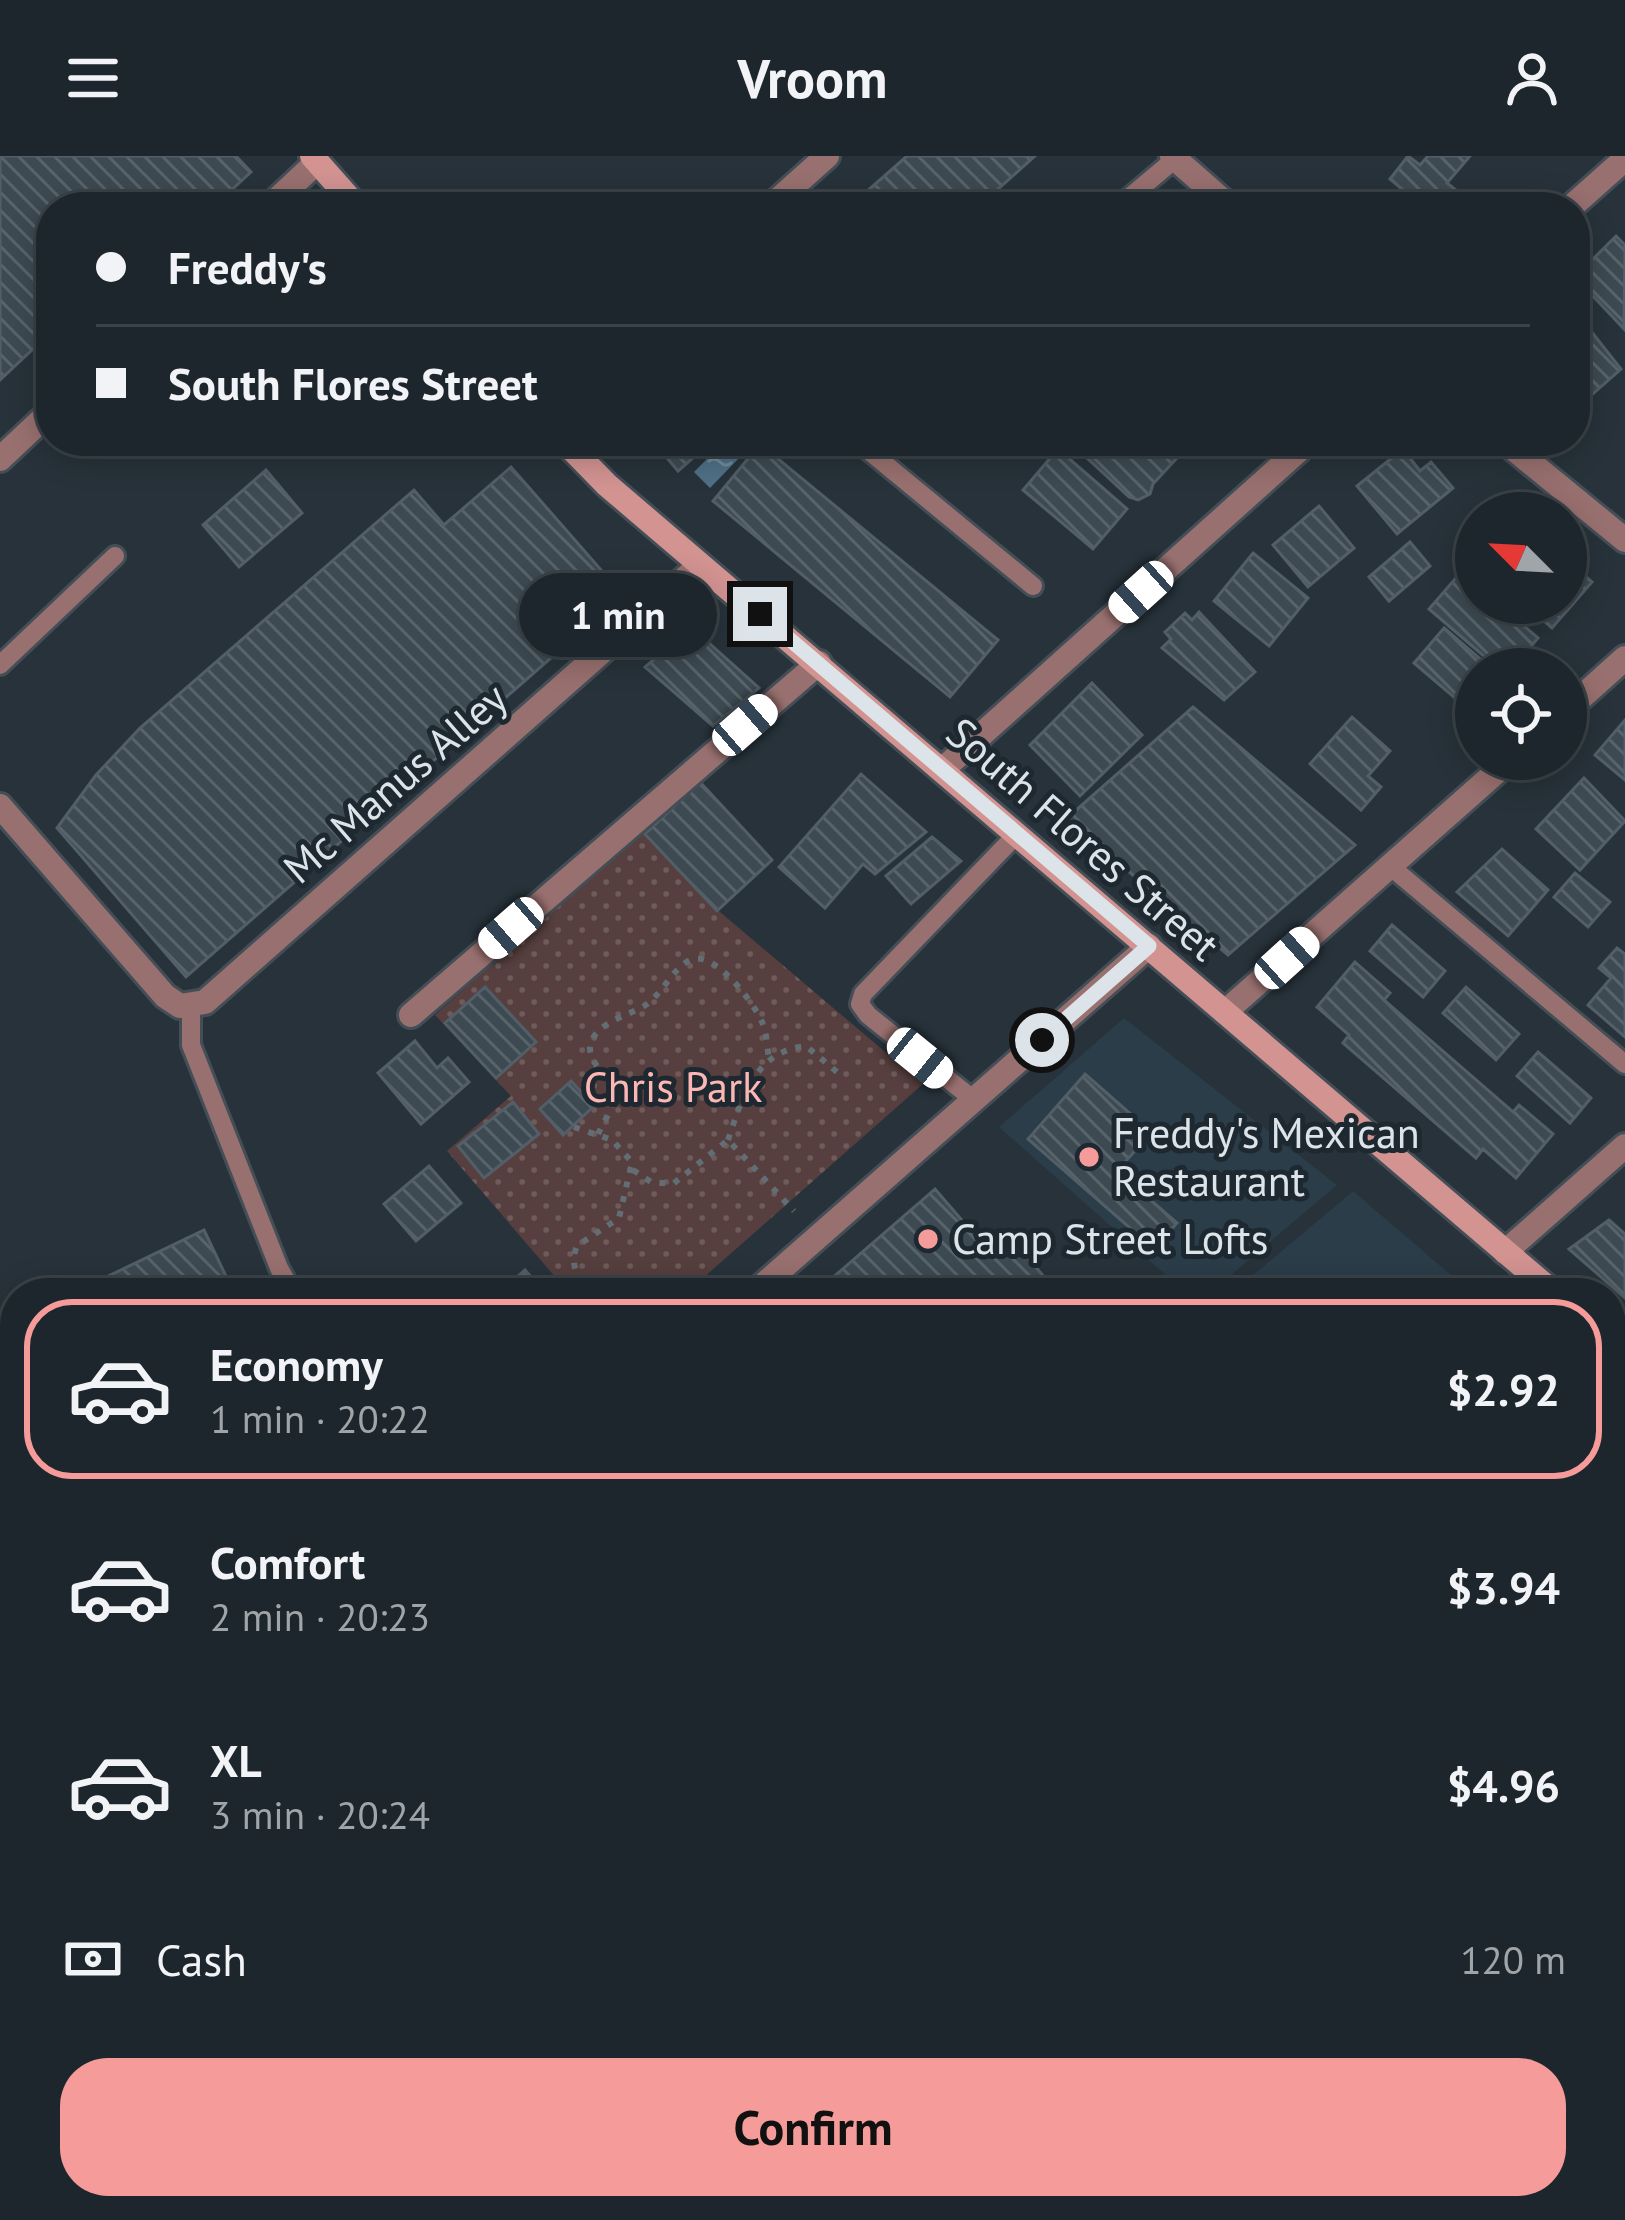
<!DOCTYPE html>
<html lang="en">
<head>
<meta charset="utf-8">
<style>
  body { margin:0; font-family:"PT Sans",sans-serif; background:#2a3238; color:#f1f3f6; height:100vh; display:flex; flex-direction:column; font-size:45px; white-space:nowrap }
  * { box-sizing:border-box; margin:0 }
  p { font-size:39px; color:#a0a5a9 }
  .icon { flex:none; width:66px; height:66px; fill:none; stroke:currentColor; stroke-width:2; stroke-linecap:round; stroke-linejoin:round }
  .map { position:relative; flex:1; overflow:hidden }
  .drawer { position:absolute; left:0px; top:1122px; width:1626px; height:942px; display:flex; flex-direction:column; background:#1d262c; border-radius:48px 48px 0 0; box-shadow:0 6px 30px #0003,0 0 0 3px #3b4348 }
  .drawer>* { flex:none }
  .banner { position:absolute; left:36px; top:36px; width:1554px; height:264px; border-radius:48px; box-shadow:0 6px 30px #0003,0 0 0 3px #3b4348; display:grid; align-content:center; height:264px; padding:0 60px; background:#1d262c }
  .needle { width:78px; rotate:294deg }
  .buttons { position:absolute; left:1455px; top:336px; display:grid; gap:24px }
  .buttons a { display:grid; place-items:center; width:132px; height:132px; border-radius:50%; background:#1d262c; box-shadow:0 6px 30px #0003,0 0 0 3px #3b4348; font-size:60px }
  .end { position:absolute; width:54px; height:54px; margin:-27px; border:15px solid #dce4e9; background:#111; box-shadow:0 0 0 6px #111 }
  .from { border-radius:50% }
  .bubble { position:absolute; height:84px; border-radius:42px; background:#1d262c; box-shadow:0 6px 30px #0003,0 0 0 3px #3b4348; font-size:39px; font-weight:700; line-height:84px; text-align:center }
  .car { position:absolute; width:36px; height:72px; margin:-36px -18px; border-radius:15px; box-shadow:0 0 9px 3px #0007; background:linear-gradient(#fff 24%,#345 0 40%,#fff 0 76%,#345 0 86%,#fff 0) }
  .banner b { display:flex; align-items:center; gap:42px; height:114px; font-size:45px }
  .banner b+b { border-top:3px solid #3b4348 }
  .banner i { width:30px; height:30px; background:#f1f3f6 }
  ul { padding:21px 0 0; list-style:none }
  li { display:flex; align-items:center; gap:36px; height:180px; margin:0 24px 18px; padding:0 36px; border:6px solid transparent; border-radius:48px }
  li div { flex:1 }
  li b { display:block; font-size:45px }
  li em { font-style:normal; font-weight:700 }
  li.selected { border-color:#f59b99 }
  li>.icon { width:108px; height:108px; stroke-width:1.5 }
  .pay { display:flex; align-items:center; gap:30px; height:132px; padding:0 60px; font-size:45px }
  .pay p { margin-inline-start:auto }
  .cta { display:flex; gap:24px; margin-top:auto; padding:24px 60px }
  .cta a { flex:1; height:138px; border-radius:48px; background:#f59b99; color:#111; font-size:48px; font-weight:700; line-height:138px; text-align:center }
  header { display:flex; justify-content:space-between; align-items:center; height:156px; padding:0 60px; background:#1d262c; font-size:54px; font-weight:700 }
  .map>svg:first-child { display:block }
</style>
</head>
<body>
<header><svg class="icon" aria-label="menu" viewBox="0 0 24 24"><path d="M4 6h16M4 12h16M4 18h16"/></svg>Vroom<svg class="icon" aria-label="person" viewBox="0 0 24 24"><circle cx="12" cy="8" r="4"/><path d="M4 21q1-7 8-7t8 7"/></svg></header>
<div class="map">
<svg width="1625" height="2064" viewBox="0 0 1625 2064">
  <defs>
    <pattern id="park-dots" width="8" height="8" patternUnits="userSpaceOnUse" patternTransform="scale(3)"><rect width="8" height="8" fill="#563f3e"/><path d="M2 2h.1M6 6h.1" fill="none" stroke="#6e5b5a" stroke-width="1.8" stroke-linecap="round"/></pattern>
    <pattern id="water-ripples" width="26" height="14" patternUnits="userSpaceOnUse" patternTransform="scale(3)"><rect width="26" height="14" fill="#4f7086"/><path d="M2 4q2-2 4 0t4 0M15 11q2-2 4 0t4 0" fill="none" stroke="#708b9d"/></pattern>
    <pattern id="building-back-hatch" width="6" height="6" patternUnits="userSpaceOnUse" patternTransform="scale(3)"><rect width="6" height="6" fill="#3d4a52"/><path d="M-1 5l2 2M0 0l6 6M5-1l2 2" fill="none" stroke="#58646b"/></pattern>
  </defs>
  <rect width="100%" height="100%" fill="#27323a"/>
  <path fill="#2b3d49" d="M1124 862 1337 1029 1210 1137H1186L999 971Z
    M1353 1035 1472 1137H1232Z
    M1611 1256 1625 1268V1484L1611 1496Z
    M370 2049H823L771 2064H375Z"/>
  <path fill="url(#park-dots)" d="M641 675 720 756 923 928 686 1137H569L447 995 511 940 435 859Z"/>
  <path fill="url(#water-ripples)" d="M725 285 742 299 710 332 694 316Z
    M0 1193 15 1221V1458L0 1425Z
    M15 1517V1649L0 1620V1557Z"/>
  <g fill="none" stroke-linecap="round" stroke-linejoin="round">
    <path stroke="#4f7086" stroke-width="66" d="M261 2049 265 2064"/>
  </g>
  <path fill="url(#building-back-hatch)" stroke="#525f68" stroke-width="3" d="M0 0H236L251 16 213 51H51V176L0 224Z
    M907 0H1035L978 51H849Z
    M1408 0 1420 9 1428 0H1470L1447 27 1462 39 1453 51H1423L1390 23Z
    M1616 80 1625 89 1624 173 1575 121Z
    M1575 162 1584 173 1587 170 1621 213 1587 243 1579 234 1575 238Z
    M653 285H712L678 315Z
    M1076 285H1184L1189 289 1153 328 1150 338 1138 344 1129 341 1086 301 1089 297Z
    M760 288 998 484 950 541 713 345Z
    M1058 293 1127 353 1093 393 1023 334Z
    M1403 293 1420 315 1431 306 1453 332 1397 378 1357 330Z
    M511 311 623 439 186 821 57 672 96 619 140 572 414 334 444 369Z
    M266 314 302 357 239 411 203 369Z
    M1319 350 1354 392 1308 431 1273 389Z
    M1410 386 1430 410 1389 445 1369 421Z
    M1253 397 1308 442 1269 490 1214 445Z
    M1566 404 1592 426 1552 472 1523 447H1566Z
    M1461 416 1476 429V447H1497L1538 482 1512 513H1499L1429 453Z
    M1199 456 1255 516 1224 544 1162 492 1171 483 1165 476 1185 457 1192 464Z
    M1444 472 1492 513H1476L1475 559 1414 507Z
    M685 477 701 480 759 532 713 570 645 511Z
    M1092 527 1142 579 1080 640 1030 589Z
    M1193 551 1355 689 1228 799 1066 663Z
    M1352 561 1390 595 1368 620 1381 631 1361 654 1310 608Z
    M1625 564V624L1595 599Z
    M861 618 926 676 875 718 863 708 825 752 779 711Z
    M1584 622 1625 665 1580 714 1536 673Z
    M700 626 772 704 717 755 645 678Z
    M932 681 961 705 911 748 886 720Z
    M1502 693 1548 734 1508 780 1457 736Z
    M1575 717 1610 746 1588 771 1554 741Z
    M1392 769 1445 815 1423 841 1370 795Z
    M1617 792 1625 798V881L1588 849 1611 822 1599 812Z
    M1355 806 1390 837 1384 844 1513 956 1519 949 1553 978 1516 1022 1483 993 1476 1002 1343 887 1349 879 1317 851Z
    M485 831 536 886 496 922 445 867Z
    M1466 831 1519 878 1496 904 1443 857Z
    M415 885 437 912 448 902 469 926 421 968 378 917Z
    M1538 896 1591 942 1570 967 1517 920Z
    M1085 918 1134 961 1125 972 1142 987 1117 1015 1177 1067 1154 1093 1028 983Z
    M571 925 594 950 563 979 540 953Z
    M513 946 539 978 484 1022 458 990Z
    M429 1010 461 1047 416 1085 384 1048Z
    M935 1033 985 1091 1004 1074 1058 1137H815Z
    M1609 1064 1625 1078V1142L1569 1093Z
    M204 1074 234 1137H73Z
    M525 1114 545 1137H499Z
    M1611 1296 1625 1307V1319L1611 1331Z
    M1224 2049 1238 2064H1207Z
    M1348 2049H1481L1464 2064H1331Z"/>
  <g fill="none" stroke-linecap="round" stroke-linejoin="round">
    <g stroke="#444e56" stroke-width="24">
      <path id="service" d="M1118 51 1175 3
        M857 285 1033 430
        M0 509 115 400
        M1390 710 1625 908
        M191 850V889L279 1112 293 1137
        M974 944 868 859 860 848 863 838 1017 678
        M0 1767 15 1810
        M100 2049 106 2064
        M1059 2049 1061 2064"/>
    </g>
    <g stroke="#444e56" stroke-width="30">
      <path id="minor" d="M1172 0 1230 51
        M269 51 317 6
        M770 51 827 0
        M1571 51 1625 3
        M1504 285 1625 384
        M0 303 51 255
        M1566 555 1625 502
        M942 614 1309 285
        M0 650 165 840 180 850 205 846 700 409
        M1225 856 1511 603
        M411 859 819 507
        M1505 1096 1625 990
        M754 1137 1149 790
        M0 1716 15 1713"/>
    </g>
    <g stroke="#444e56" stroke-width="30">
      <path id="secondary" d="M312 0 357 51
        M564 285 607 329 1554 1137
        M1611 1184 1625 1195
        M1611 1576 1625 1564
        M989 2064 1021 2049"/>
    </g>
    <path stroke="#636d74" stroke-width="6" stroke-dasharray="6 9" stroke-linecap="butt" d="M574 971 612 984 632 1006 619 1062 577 1090C571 1104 574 1116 584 1127L612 1137
      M598 978C603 968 611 956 612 944 615 921 584 907 591 886 599 866 627 860 644 850 662 839 672 813 690 804 714 793 754 847 762 866 767 877 767 891 769 903
      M728 984C742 942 755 895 806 890L837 916
      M633 1014 651 1026 673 1028 728 984 794 1055
      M0 1156 15 1175
      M345 2049V2064
      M406 2049 415 2064"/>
    <use href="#service" stroke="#98706f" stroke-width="18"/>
    <use href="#minor" stroke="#98706f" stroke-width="24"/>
    <use href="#secondary" stroke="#d29391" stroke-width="24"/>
    <g stroke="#9aa3a9" stroke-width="14">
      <path id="rail" d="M1611 1985 1625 1972
        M1521 2064 1538 2049"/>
    </g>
    <use href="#rail" stroke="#1d2830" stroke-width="9" stroke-dasharray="27" stroke-linecap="butt"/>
  </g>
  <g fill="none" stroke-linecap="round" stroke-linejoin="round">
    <path stroke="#dce4e9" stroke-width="15" d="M760 458 1149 790 1042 884"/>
  </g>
  <g fill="#f59b99" stroke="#1d2830" stroke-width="4.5">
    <circle cx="1089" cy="1001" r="12"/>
    <circle cx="928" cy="1083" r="12"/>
  </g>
  <g text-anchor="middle" stroke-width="10" stroke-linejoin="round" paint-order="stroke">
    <g font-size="42" fill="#dce4e9" stroke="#1d2830">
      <text transform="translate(395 627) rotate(-41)" y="15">Mc Manus Alley</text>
      <text transform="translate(1083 683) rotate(41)" y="15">South Flores Street</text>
    </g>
    <g font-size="42" fill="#fcb7b4" stroke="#1d2830">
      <text x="673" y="946">Chris Park</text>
    </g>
    <g font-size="42" fill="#dce4e9" stroke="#1d2830" text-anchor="start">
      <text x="1113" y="992">Freddy's Mexican<tspan x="1113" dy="48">Restaurant</tspan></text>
      <text x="952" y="1098">Camp Street Lofts</text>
    </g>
  </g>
</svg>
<div class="buttons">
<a><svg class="needle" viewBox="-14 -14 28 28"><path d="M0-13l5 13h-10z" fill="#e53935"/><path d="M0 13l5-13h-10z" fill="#a0a5a9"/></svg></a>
<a><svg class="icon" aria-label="locate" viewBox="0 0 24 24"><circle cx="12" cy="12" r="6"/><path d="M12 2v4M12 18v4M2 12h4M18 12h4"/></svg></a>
</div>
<i class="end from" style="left:1042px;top:884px"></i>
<i class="end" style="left:760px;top:458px"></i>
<div class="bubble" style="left:519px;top:417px;width:198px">1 min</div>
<i class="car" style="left:1141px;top:436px;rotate:228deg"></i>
<i class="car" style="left:745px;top:569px;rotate:49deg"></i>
<i class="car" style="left:511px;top:772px;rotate:229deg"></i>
<i class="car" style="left:1287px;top:802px;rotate:48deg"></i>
<i class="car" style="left:920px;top:902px;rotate:129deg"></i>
<div class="banner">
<b><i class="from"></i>Freddy's</b>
<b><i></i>South Flores Street</b>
</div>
<section class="drawer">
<ul>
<li class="selected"><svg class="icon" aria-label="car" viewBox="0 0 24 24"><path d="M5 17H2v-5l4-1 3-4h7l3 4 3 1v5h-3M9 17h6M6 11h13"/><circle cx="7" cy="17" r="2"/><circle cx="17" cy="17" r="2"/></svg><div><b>Economy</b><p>1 min · 20:22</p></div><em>$2.92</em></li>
<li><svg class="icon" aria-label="car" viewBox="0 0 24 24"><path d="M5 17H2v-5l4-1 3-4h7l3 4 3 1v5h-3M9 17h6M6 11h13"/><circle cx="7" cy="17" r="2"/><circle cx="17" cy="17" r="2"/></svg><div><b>Comfort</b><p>2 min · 20:23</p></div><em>$3.94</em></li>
<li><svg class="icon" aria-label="car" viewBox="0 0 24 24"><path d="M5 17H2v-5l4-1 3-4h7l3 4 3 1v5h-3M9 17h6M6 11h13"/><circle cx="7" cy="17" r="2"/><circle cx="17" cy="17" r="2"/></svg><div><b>XL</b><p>3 min · 20:24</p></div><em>$4.96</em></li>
</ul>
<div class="pay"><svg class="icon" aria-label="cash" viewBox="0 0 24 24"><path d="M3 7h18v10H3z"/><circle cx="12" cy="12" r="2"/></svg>Cash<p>120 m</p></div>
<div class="cta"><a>Confirm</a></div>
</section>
</div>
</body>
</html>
